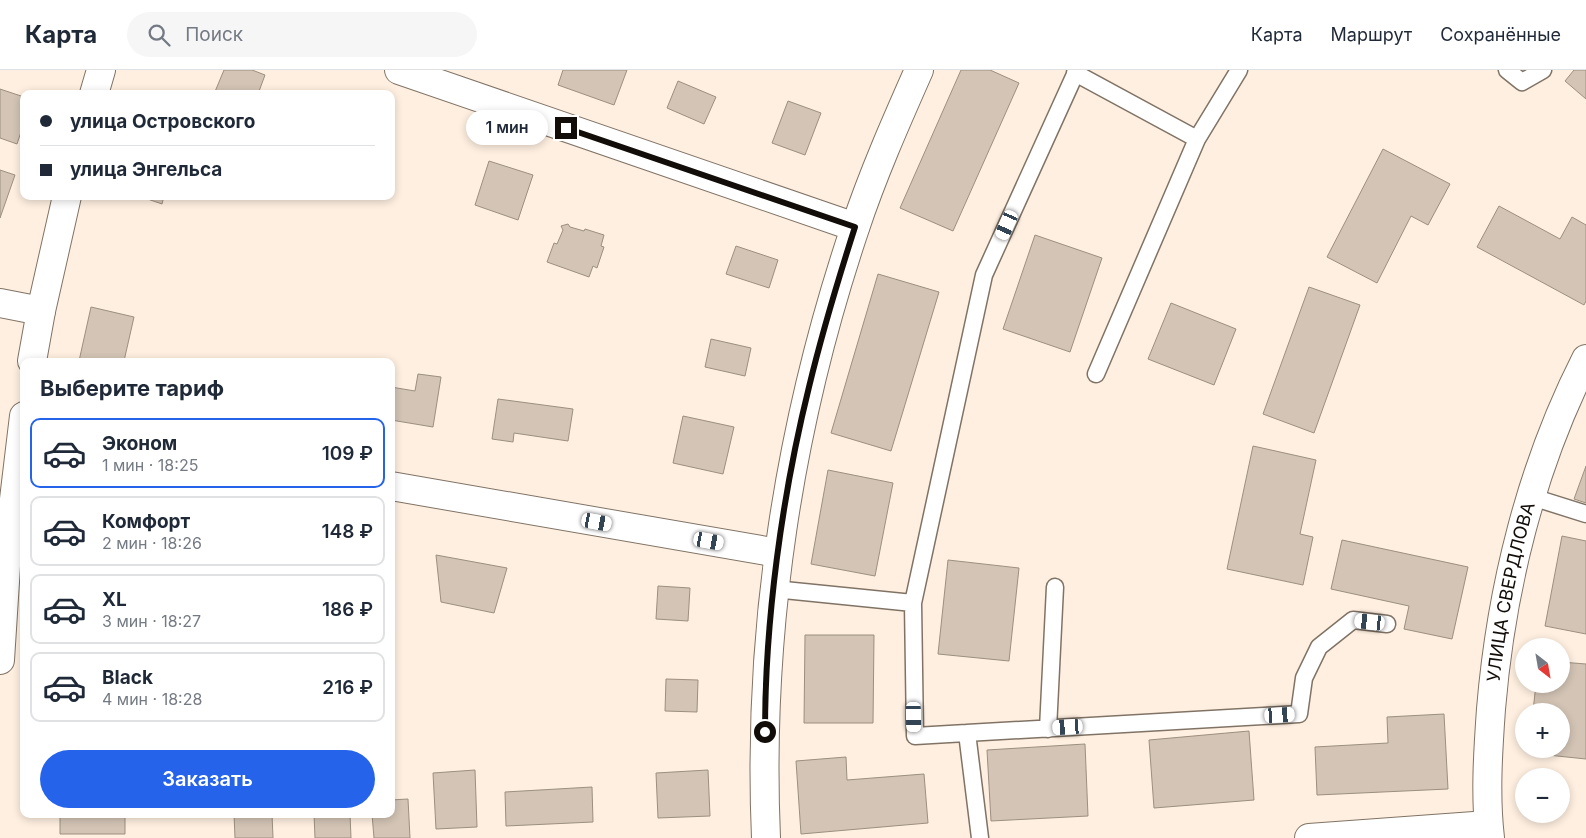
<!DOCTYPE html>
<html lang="ru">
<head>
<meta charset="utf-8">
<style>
  body { margin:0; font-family:Inter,sans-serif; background:#f6f6f7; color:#1f2937; height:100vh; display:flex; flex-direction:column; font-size:19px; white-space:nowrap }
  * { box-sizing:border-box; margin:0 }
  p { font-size:16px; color:#747a83 }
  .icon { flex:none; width:28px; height:28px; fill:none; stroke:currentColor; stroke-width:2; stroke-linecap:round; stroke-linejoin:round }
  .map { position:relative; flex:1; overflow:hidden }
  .side { position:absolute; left:20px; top:288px; width:375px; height:460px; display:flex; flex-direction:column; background:#fff; border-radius:10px; box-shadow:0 2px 8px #0003 }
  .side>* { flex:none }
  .guide { position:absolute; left:20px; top:20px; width:375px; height:110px; border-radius:10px; box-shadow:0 2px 8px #0003; display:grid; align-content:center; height:110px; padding:0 20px; background:#fff }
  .needle { width:32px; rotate:149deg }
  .tools { position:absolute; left:1515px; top:568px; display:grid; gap:10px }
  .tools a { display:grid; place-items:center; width:55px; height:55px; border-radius:50%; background:#fff; box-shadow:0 2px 8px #0003; font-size:25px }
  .end { position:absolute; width:22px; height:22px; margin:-11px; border:6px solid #120d08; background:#fff; box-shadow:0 0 0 2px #fff }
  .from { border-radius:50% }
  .bubble { position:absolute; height:35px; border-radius:18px; background:#fff; box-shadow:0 2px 8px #0003; font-size:16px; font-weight:600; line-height:35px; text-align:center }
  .car { position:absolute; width:15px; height:30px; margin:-15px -8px; border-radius:6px; box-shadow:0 0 4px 1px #0007; background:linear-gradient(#fff 24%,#345 0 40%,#fff 0 76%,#345 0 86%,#fff 0) }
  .guide b { display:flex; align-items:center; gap:18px; height:48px; font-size:19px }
  .guide b+b { border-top:1px solid #e0e1e3 }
  .guide i { width:12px; height:12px; background:#1f2937 }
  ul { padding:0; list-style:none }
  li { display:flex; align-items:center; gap:15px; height:70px; margin:0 10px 8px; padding:0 10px; border:2px solid #e0e1e3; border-radius:10px }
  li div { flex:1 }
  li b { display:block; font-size:19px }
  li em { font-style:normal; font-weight:600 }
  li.active { border-color:#2563eb }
  li>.icon { width:45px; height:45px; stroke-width:1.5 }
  h2 { padding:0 20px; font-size:22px; line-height:60px }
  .action { display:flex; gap:10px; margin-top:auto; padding:10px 20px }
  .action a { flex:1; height:58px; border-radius:30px; background:#2563eb; color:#fff; font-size:20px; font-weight:600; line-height:58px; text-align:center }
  header { display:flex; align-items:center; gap:30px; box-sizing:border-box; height:70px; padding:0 25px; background:#fff; border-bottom:1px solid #e0e1e3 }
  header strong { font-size:24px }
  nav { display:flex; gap:28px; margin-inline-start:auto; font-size:18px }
  .search { width:350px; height:45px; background:#f6f6f7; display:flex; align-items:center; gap:12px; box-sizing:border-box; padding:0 18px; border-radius:28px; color:#747a83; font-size:19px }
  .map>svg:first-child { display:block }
</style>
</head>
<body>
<header>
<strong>Карта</strong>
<div class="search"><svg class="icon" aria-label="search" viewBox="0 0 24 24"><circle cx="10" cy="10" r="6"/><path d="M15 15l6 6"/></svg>Поиск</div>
<nav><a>Карта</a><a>Маршрут</a><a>Сохранённые</a></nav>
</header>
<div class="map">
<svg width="1586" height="768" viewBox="0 0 1586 768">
  <rect width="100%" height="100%" fill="#feefe0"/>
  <path fill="#d3c4b5" stroke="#9c8f80" d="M224 0H252L265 5 258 24H214Z
    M563 0H627L614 35 558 15Z
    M961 0H990L1019 13 953 161 900 138Z
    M1574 0H1586V29L1565 11Z
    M678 11 716 27 704 54 667 38Z
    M0 19 24 27V53L17 74 0 68Z
    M788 31 821 43 805 85 772 73Z
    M1383 79 1450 114 1428 155 1411 146 1377 213 1327 187Z
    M489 91 533 105 518 150 475 135Z
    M0 100 15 105 0 148Z
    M139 126H164L162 134Z
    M1499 136 1560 169 1572 147 1586 155V231L1584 235 1477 177Z
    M568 154 570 157 584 161 585 159 604 165 601 176 604 177 597 198 593 196 589 207 547 192 554 173 557 174 563 160 561 156Z
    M1035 165 1102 188 1070 282 1003 259Z
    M736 176 778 190 769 218 726 204Z
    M878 204 939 222 891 381 831 363Z
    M1309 217 1360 235 1314 363 1263 344Z
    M1171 233 1236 259 1214 315 1148 289Z
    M91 237 134 247 124 291H79Z
    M711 269 751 278 745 306 705 297Z
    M418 304 441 307 433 357 391 350V317L415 321Z
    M498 329 573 339 568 371 514 363 513 372 492 369Z
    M683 346 734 357 723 404 673 393Z
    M1253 376 1316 390 1300 464 1313 467 1303 515 1227 499Z
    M1586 396V433L1574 429Z
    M828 400 893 413 875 506 811 494Z
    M1562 466 1586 471V564L1545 556Z
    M1342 470 1468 497 1452 569 1404 559 1409 536 1331 519Z
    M436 485 507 498 494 543 441 532Z
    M948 490 1019 498 1009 591 938 584Z
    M658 516 690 518 688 551 656 549Z
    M805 565H874L873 653H804Z
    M1561 592 1586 594V689L1528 683V679H1561V641H1533L1536 614H1561Z
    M666 609 698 610 697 642 665 641Z
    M1444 644 1448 719 1317 725 1315 677 1388 673 1387 647Z
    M1249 661 1254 730 1154 738 1149 670Z
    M1085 674 1088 746 991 751 987 680Z
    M846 687 847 710 924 704 928 753 801 764 796 691Z
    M475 700 477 757 436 759 433 703Z
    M708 700 710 746 658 748 656 703Z
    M592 717 593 752 506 756 505 722Z
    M408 729 410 768H374L372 744H391V730Z
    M60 744H125V764H60Z
    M234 744H272L273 768H235Z
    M314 744H350L351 768H315Z"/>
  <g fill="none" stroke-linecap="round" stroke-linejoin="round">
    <g stroke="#807365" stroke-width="19">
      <path id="lane" d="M1077 0 984 205 913 533 915 666 1299 644 1304 608 1319 577 1353 550 1387 554
        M1507 0 1522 12 1543 0
        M1075 3 1197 69
        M1096 304 1197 69 1239 0
        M1532 427 1586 444
        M774 519 913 533
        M1048 659 1055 517
        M967 663 980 768"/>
    </g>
    <g stroke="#807365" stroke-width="30">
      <path id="street" d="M399 0 855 157
        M0 233 41 241
        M391 416 778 483
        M1309 768 1488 755"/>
    </g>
    <g stroke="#807365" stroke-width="30">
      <g id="secondary">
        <path d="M94 24 101 0"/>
        <path d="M32 291 41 241 67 126"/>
        <path d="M0 590 6 496 24 346"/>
        <path d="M766 768C757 561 789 354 855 158 873 104 896 52 919 0"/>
        <path id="s1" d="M1490 768C1485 726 1488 681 1491 639 1501 519 1531 397 1586 289"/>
      </g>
    </g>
    <use href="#lane" stroke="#fff" stroke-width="16"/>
    <use href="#street" stroke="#fff" stroke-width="28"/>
    <use href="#secondary" stroke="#fff" stroke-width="28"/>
  </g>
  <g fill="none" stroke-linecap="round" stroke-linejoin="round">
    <path stroke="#120d08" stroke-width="6" d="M566 58 855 157C838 210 822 263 809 317 782 426 765 550 765 662"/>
  </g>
  <g text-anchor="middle" stroke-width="4.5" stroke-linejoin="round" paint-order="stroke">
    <g font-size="18" fill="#120d08" stroke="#fff">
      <text dy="6" stroke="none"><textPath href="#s1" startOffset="248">УЛИЦА СВЕРДЛОВА</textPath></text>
    </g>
  </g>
</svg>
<div class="tools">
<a><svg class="needle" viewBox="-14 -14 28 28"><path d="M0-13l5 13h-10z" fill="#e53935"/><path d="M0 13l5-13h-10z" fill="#747a83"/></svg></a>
<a>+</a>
<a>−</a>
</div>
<i class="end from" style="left:765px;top:662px"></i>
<i class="end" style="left:566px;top:58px"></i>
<div class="bubble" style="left:466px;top:40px;width:82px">1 мин</div>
<i class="car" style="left:1007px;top:155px;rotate:204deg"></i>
<i class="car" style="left:597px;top:452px;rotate:100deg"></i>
<i class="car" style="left:709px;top:471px;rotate:100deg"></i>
<i class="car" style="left:1370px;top:552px;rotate:276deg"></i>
<i class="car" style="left:1280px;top:645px;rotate:87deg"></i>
<i class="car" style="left:914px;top:647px;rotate:179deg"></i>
<i class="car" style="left:1068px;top:657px;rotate:267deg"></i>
<div class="guide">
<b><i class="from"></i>улица Островского</b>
<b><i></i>улица Энгельса</b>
</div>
<section class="side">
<h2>Выберите тариф</h2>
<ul>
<li class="active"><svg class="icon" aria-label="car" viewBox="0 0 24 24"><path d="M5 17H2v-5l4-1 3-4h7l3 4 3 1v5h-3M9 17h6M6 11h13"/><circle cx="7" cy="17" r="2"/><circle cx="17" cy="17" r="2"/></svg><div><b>Эконом</b><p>1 мин · 18:25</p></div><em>109 ₽</em></li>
<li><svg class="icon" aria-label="car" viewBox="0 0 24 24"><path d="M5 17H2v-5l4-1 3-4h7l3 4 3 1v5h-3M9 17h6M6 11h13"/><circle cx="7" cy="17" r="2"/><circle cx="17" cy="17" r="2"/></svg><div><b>Комфорт</b><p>2 мин · 18:26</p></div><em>148 ₽</em></li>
<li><svg class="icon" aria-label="car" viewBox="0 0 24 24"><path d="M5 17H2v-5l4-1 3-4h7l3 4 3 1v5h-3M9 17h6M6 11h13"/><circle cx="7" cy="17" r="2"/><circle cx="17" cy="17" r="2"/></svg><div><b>XL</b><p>3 мин · 18:27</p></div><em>186 ₽</em></li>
<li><svg class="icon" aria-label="car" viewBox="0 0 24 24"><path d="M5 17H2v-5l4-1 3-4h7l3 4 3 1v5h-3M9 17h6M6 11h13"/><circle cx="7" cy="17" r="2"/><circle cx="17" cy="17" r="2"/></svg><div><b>Black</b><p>4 мин · 18:28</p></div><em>216 ₽</em></li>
</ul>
<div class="action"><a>Заказать</a></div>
</section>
</div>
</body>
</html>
